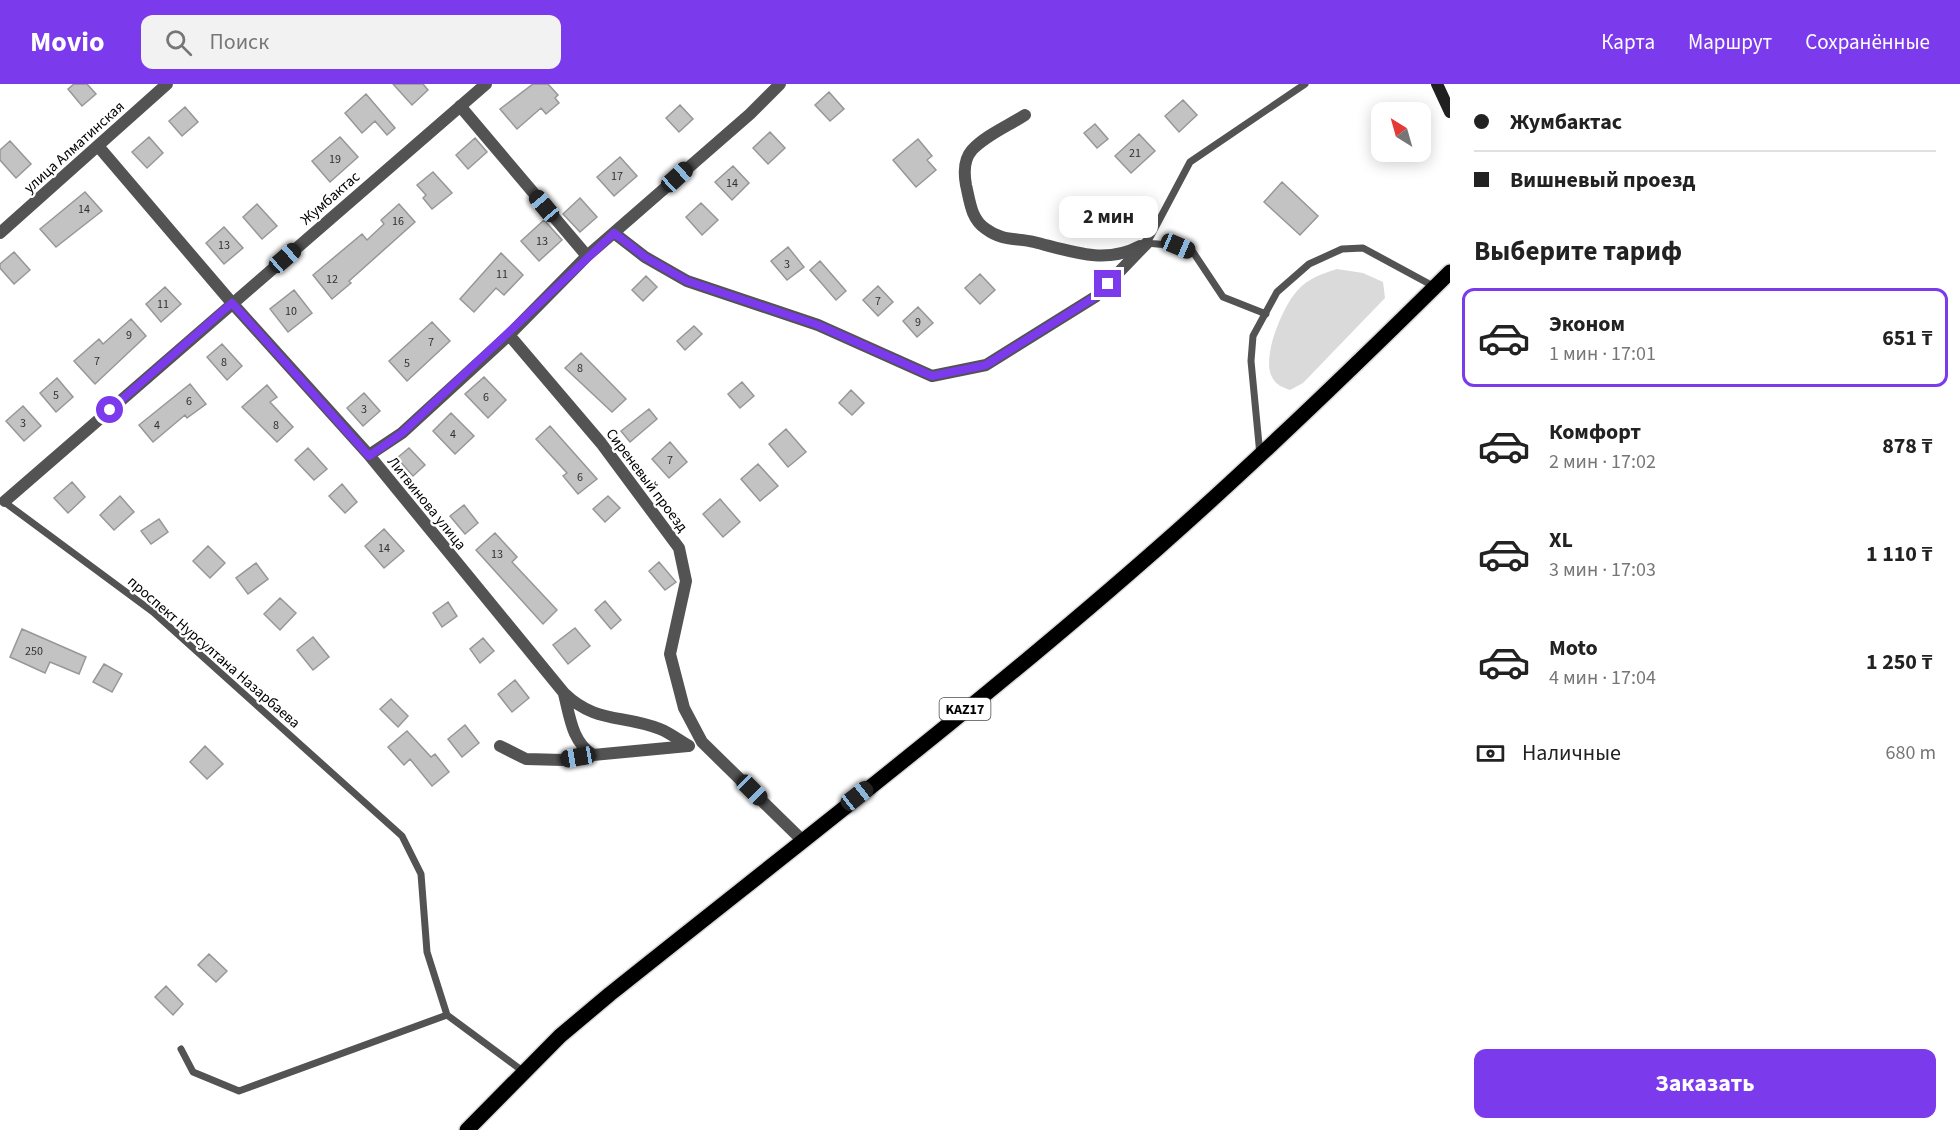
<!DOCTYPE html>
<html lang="ru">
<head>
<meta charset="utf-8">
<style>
  body { margin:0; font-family:"Source Sans 3",sans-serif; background:#f2f2f2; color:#222; height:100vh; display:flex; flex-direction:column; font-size:22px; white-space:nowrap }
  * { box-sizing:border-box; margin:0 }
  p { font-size:20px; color:#767676 }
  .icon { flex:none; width:33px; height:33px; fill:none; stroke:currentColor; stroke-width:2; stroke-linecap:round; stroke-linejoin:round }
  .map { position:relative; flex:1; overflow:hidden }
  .sheet { display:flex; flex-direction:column; background:#fff; width:510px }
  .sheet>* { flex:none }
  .hud { display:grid; align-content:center; height:132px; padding:0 24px; background:#fff }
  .needle { width:39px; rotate:323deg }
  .buttons { position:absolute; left:1371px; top:18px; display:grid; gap:12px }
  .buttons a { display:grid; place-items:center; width:60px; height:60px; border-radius:12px; background:#fff; box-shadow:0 3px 15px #0003; font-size:30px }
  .end { position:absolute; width:27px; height:27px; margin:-14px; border:8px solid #7c3aed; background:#fff; box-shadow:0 0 0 3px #fff }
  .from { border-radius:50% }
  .bubble { position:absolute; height:42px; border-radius:12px; background:#fff; box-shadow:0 3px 15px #0003; font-size:20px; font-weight:700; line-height:42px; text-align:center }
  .car { position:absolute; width:18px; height:36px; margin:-18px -9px; border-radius:8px; box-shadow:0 0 4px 2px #0007; background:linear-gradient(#222 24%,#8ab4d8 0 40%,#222 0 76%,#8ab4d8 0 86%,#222 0) }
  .hud b { display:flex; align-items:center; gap:21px; height:57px; font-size:22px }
  .hud b+b { border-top:2px solid #e0e0e0 }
  .hud i { width:15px; height:15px; background:#222 }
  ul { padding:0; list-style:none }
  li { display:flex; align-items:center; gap:18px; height:99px; margin:0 12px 9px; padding:0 12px; border:3px solid transparent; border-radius:12px }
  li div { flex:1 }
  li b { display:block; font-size:22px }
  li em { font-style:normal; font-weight:700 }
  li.current { border-color:#7c3aed }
  li>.icon { width:54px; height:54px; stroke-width:1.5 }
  h2 { padding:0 24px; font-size:27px; line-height:72px }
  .pay { display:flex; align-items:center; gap:15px; height:66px; padding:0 24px; font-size:22px }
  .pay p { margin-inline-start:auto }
  .action { display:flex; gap:12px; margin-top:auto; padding:12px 24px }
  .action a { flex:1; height:69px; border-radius:12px; background:#7c3aed; color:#fff; font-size:24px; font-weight:700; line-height:69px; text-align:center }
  header { display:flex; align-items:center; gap:36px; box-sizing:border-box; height:84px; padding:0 30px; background:#7c3aed; color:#fff }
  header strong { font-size:28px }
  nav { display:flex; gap:33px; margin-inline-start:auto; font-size:21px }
  .search { width:420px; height:54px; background:#f2f2f2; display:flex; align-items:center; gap:15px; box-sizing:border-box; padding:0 21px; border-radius:12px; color:#767676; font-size:22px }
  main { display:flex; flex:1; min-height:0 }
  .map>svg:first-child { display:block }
</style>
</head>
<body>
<header>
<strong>Movio</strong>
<div class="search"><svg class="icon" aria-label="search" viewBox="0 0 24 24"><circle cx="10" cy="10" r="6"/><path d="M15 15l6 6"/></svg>Поиск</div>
<nav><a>Карта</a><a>Маршрут</a><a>Сохранённые</a></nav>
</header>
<main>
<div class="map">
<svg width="1450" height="1046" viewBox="0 0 1450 1046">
  <rect width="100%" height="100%" fill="#fff"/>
  <path fill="#dadada" d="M1337 185 1363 189 1383 198 1385 214 1303 299 1290 306C1282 303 1276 301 1272 293 1261 274 1283 222 1297 207 1308 194 1322 190 1337 185Z"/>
  <path fill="#c3c3c3" stroke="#979797" stroke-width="1.5" d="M74 0H87L96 10 82 22 68 5Z
    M393 0H423L428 6 412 21Z
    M533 0H548L558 11 555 14 559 19 546 30 541 24 517 45 500 25Z
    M829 8 844 25 830 37 815 21Z
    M366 10 395 44 387 51 375 37 362 49 345 29Z
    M1183 16 1197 31 1179 48 1165 32Z
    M680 21 693 35 679 48 666 34Z
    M185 23 198 38 182 52 169 37Z
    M1095 40 1108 55 1097 64 1084 49Z
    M770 48 785 64 768 80 753 64Z
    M1139 50 1155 67 1131 89 1115 72Z
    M149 53 163 69 147 84 132 68Z
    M340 53 358 73 330 98 312 77Z
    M475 54 487 68 468 85 456 71Z
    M918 55 932 72 927 76 936 86 916 103 893 76Z
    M10 57 31 80 16 94 0 76V66Z
    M620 73 637 92 614 112 597 93Z
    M733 82 749 99 732 116 715 98Z
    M433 88 452 109 432 125 423 114 426 111 417 101Z
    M1282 98 1318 132 1300 151 1264 118Z
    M85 108 102 127 56 163 40 145Z
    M580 114 597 133 580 148 563 130Z
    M701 119 718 136 702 151 686 133Z
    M257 120 277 142 262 155 243 133Z
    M399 120 415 138 349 197 351 199 332 215 313 191 362 150 367 156 384 140 381 136Z
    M544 136 562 156 539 177 521 157Z
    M224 143 243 164 224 180 206 159Z
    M788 163 804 183 787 196 771 177Z
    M14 168 30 186 14 200 0 184V180Z
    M501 169 523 191 504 211 496 204 474 228 460 215Z
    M820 177 846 207 836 216 810 186Z
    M980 190 995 206 980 220 965 204Z
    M646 192 657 203 643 217 632 206Z
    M878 202 893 218 878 232 863 216Z
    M165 203 181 220 161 238 146 220Z
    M294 206 312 229 288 248 270 225Z
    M918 223 933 239 917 253 903 237Z
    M131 235 146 252 95 300 74 277 99 255 103 260Z
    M432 238 450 257 407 297 389 277Z
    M694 242 702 250 685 266 677 257Z
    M222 260 242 282 227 296 207 273Z
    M581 269 626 315 612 328 565 284Z
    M484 293 506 316 488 334 465 310Z
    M57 294 73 313 56 328 40 309Z
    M742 298 754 312 740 324 728 310Z
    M190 300 206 320 187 334 185 331 153 358 139 341Z
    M267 301 277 313 270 318 293 343 277 358 242 323Z
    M851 306 864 319 852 331 839 319Z
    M364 309 380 327 363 342 347 324Z
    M23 322 41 342 24 357 6 337Z
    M649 325 657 335 630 358 621 347Z
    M451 329 474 352 455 370 433 347Z
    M550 342 597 395 578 410 563 392 567 389 536 355Z
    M786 345 806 368 788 383 769 360Z
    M670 358 687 378 669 394 652 375Z
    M308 364 327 385 314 396 295 376Z
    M409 364 425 381 413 392 397 374Z
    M758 380 778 402 760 417 741 395Z
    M72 398 85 413 68 429 54 414Z
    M342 400 357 418 345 429 329 412Z
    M120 412 134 428 114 446 100 431Z
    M608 412 620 424 605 438 593 425Z
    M720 415 740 438 723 453 703 430Z
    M464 421 478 439 465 450 450 432Z
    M159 435 168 448 151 460 141 447Z
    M384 445 404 467 384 484 365 462Z
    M495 449 517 473 512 478 557 526 543 540 476 466Z
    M208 462 225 479 210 494 193 477Z
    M659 478 676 498 665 506 649 487Z
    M256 479 268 495 248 510 236 494Z
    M280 514 296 529 280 546 264 530Z
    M605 517 621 536 611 545 595 526Z
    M448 518 457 532 442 543 433 529Z
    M575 544 590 562 568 580 553 561Z
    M22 545 86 573 79 590 50 578 45 589 10 573Z
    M313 553 329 573 313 586 297 566Z
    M483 554 494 567 480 579 470 565Z
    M104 580 122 590 112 608 93 598Z
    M515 596 529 614 512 628 498 610Z
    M391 615 408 632 398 643 380 625Z
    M465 641 479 659 462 673 448 655Z
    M407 647 431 673 435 670 449 688 432 702 410 675 404 681 388 663Z
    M205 662 223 680 207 695 190 678Z
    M209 870 227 887 216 898 198 881Z
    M166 902 183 920 173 931 155 913Z"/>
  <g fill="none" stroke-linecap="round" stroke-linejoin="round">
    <g stroke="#dbdbdb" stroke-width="18">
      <path id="primary" d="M467 1046 560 952 610 910C794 763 982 619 1158 464 1259 375 1355 282 1450 188"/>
    </g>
    <path stroke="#535353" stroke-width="7" d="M1266 230 1223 213 1193 168 1178 162 1147 159 1190 78 1305 0
      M1260 371 1251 277 1253 252 1277 208 1309 180 1342 165 1363 164 1435 203
      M3 417 153 528 402 752 421 790 427 868 447 931 524 988
      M181 965 193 988 239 1007 447 931"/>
    <path stroke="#535353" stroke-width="12" d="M460 22 587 172
      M1025 31C1008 42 986 51 972 66 964 75 964 90 966 101 970 118 971 135 986 145 1002 157 1016 154 1034 158 1070 167 1105 181 1140 162
      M98 62 232 219 369 371 564 609C596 640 622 630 660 645 670 649 679 656 689 662
      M0 149 167 0
      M614 149 645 173 687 197 818 241 932 292 986 281 1095 213 1147 159
      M509 251 601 359 679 464 686 497 670 570 684 624 702 658 802 756
      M369 371 402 349 509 251 587 172 750 30 780 0
      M5 417 486 0
      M564 610C570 633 572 658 593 671L688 662
      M500 662 526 675 563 676 593 671"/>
    <path stroke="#202020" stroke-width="12" d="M1437 0 1450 28"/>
    <use href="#primary" stroke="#000" stroke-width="15"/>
  </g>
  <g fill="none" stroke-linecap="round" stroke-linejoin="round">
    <path stroke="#7c3aed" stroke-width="8" d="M110 326 232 219 369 372 402 349 614 149 645 173 687 197 818 241 932 292 986 281 1095 213 1108 200"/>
  </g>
  <g text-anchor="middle" stroke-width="4.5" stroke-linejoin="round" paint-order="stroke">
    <g font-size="12" fill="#313131">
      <text x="1135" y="73">21</text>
      <text x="335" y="79">19</text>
      <text x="617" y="96">17</text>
      <text x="732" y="103">14</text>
      <text x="84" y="129">14</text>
      <text x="398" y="141">16</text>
      <text x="542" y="161">13</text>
      <text x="224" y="165">13</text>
      <text x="787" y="184">3</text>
      <text x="502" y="194">11</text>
      <text x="332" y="199">12</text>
      <text x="878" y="221">7</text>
      <text x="163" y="224">11</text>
      <text x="291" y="231">10</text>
      <text x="918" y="242">9</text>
      <text x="129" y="255">9</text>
      <text x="431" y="262">7</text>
      <text x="97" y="281">7</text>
      <text x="224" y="282">8</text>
      <text x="407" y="283">5</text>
      <text x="580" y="288">8</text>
      <text x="56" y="315">5</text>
      <text x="486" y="317">6</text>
      <text x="189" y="321">6</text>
      <text x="364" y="329">3</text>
      <text x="23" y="343">3</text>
      <text x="157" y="345">4</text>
      <text x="276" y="345">8</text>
      <text x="453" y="354">4</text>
      <text x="670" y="380">7</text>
      <text x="580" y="397">6</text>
      <text x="384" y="468">14</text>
      <text x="497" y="474">13</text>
      <text x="34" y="571">250</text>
    </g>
    <rect fill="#fff" stroke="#4c4c4c" stroke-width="1.5" x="939.5" y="614" width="51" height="22" rx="4.5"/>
    <g font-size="14" font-weight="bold" fill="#000">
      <text x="965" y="630">KAZ17</text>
    </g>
    <g font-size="15" fill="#000" stroke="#fff">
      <text transform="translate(74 63) rotate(-42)" y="5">улица Алматинская</text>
      <text transform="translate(330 114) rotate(-41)" y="5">Жумбактас</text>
      <text transform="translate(647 396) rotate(53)" y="5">Сиреневый проезд</text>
      <text transform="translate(427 419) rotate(51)" y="5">Литвинова улица</text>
      <text transform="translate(214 568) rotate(41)" y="5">проспект Нурсултана Назарбаева</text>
    </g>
  </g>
</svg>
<div class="buttons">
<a><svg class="needle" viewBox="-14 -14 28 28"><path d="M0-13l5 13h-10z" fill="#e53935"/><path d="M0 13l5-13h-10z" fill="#767676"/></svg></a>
</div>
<i class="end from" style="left:110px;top:326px"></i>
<i class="end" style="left:1108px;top:200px"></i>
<div class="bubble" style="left:1059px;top:112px;width:99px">2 мин</div>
<i class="car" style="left:677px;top:93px;rotate:48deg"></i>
<i class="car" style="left:544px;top:122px;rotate:320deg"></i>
<i class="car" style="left:1178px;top:162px;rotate:113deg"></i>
<i class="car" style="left:285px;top:174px;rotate:49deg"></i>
<i class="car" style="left:578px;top:673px;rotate:260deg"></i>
<i class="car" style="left:752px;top:706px;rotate:135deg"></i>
<i class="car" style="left:857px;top:712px;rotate:52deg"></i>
</div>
<section class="sheet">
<div class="hud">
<b><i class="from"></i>Жумбактас</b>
<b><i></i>Вишневый проезд</b>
</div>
<h2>Выберите тариф</h2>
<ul>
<li class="current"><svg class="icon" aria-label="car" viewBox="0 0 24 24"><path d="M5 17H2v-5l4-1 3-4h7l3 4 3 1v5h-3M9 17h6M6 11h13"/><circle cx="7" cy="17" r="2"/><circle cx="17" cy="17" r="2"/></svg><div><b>Эконом</b><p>1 мин · 17:01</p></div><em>651 ₸</em></li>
<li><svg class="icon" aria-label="car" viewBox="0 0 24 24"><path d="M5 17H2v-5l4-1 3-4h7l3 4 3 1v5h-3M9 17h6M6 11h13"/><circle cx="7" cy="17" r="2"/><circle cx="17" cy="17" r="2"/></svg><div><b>Комфорт</b><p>2 мин · 17:02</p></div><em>878 ₸</em></li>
<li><svg class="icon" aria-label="car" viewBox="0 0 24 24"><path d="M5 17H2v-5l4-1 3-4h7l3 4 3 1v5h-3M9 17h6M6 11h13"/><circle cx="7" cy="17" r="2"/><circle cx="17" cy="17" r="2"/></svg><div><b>XL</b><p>3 мин · 17:03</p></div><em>1 110 ₸</em></li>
<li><svg class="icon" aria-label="car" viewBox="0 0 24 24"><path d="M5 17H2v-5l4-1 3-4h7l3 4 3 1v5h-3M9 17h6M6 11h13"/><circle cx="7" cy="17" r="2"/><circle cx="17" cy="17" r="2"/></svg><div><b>Moto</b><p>4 мин · 17:04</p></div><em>1 250 ₸</em></li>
</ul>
<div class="pay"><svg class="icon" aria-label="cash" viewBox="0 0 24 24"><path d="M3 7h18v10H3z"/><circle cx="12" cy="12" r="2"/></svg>Наличные<p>680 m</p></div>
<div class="action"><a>Заказать</a></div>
</section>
</main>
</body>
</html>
